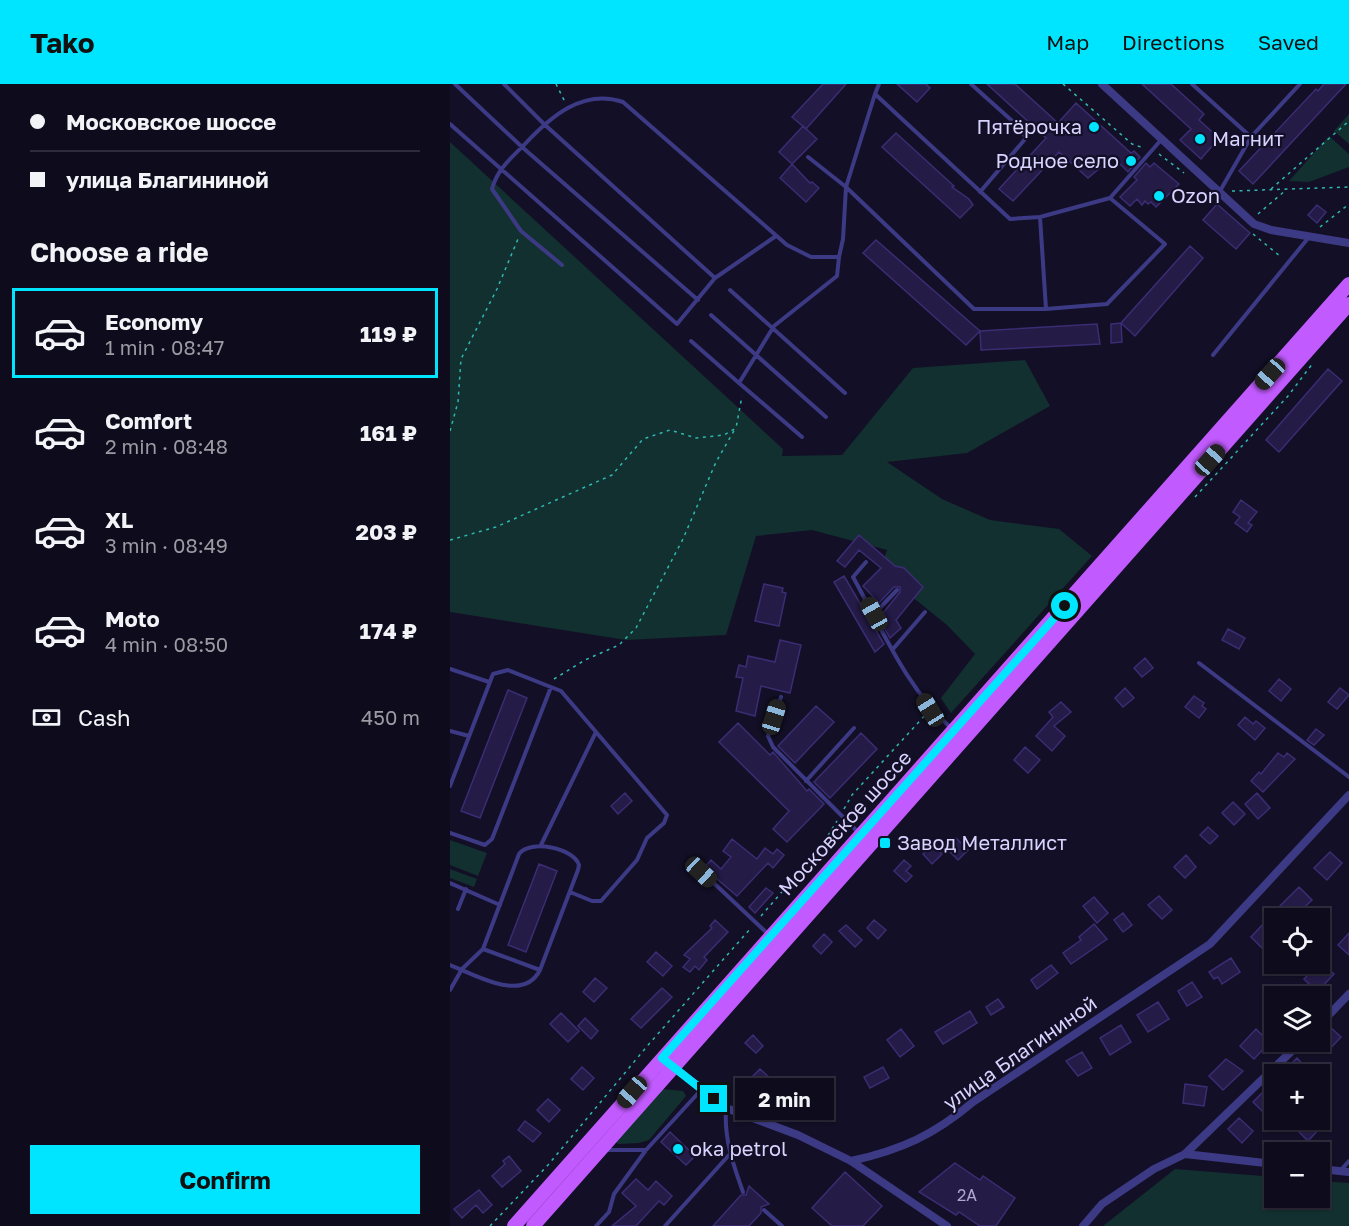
<!DOCTYPE html>
<html lang="en">
<head>
<meta charset="utf-8">
<style>
  body { margin:0; font-family:"Golos Text",sans-serif; background:#171425; color:#f1f3f6; height:100vh; display:flex; flex-direction:column; font-size:22px; white-space:nowrap }
  * { box-sizing:border-box; margin:0 }
  p { font-size:20px; color:#9b9ba3 }
  .icon { flex:none; width:33px; height:33px; fill:none; stroke:currentColor; stroke-width:2; stroke-linecap:round; stroke-linejoin:round }
  .map { position:relative; flex:1; overflow:hidden }
  .drawer { display:flex; flex-direction:column; background:#0e0b1c; width:450px }
  .drawer>* { flex:none }
  .top-card { display:grid; align-content:center; height:132px; padding:0 30px; background:#0e0b1c }
  .fabs { position:absolute; left:814px; top:824px; display:grid; gap:12px }
  .fabs a { display:grid; place-items:center; width:66px; height:66px; border-radius:0px; background:#0e0b1c; box-shadow:0 2px 4px #0004,0 0 0 2px #2e2b3b; font-size:30px }
  .end { position:absolute; width:27px; height:27px; margin:-14px; border:8px solid #00e5ff; background:#111; box-shadow:0 0 0 3px #111 }
  .from { border-radius:50% }
  .bubble { position:absolute; height:42px; border-radius:0px; background:#0e0b1c; box-shadow:0 2px 4px #0004,0 0 0 2px #2e2b3b; font-size:20px; font-weight:700; line-height:42px; text-align:center }
  .car { position:absolute; width:18px; height:36px; margin:-18px -9px; border-radius:8px; box-shadow:0 0 4px 2px #0007; background:linear-gradient(#222 24%,#8ab4d8 0 40%,#222 0 76%,#8ab4d8 0 86%,#222 0) }
  .top-card b { display:flex; align-items:center; gap:21px; height:57px; font-size:22px }
  .top-card b+b { border-top:2px solid #2e2b3b }
  .top-card i { width:15px; height:15px; background:#f1f3f6 }
  ul { padding:0; list-style:none }
  li { display:flex; align-items:center; gap:18px; height:90px; margin:0 12px 9px; padding:0 18px; border:3px solid transparent; border-radius:0px }
  li div { flex:1 }
  li b { display:block; font-size:22px }
  li em { font-style:normal; font-weight:700 }
  li.selected { border-color:#00e5ff }
  li>.icon { width:54px; height:54px; stroke-width:1.5 }
  h2 { padding:0 30px; font-size:27px; line-height:72px }
  .pay { display:flex; align-items:center; gap:15px; height:66px; padding:0 30px; font-size:22px }
  .pay p { margin-inline-start:auto }
  .cta { display:flex; gap:12px; margin-top:auto; padding:12px 30px }
  .cta a { flex:1; height:69px; border-radius:0px; background:#00e5ff; color:#111; font-size:24px; font-weight:700; line-height:69px; text-align:center }
  header { display:flex; align-items:center; gap:36px; box-sizing:border-box; height:84px; padding:0 30px; background:#00e5ff; color:#111 }
  header strong { font-size:28px }
  nav { display:flex; gap:33px; margin-inline-start:auto; font-size:21px }
  main { display:flex; flex:1; min-height:0 }
  .map>svg:first-child { display:block }
</style>
</head>
<body>
<header>
<strong>Tako</strong>
<nav><a>Map</a><a>Directions</a><a>Saved</a></nav>
</header>
<main>
<section class="drawer">
<div class="top-card">
<b><i class="from"></i>Московское шоссе</b>
<b><i></i>улица Благининой</b>
</div>
<h2>Choose a ride</h2>
<ul>
<li class="selected"><svg class="icon" aria-label="car" viewBox="0 0 24 24"><path d="M5 17H2v-5l4-1 3-4h7l3 4 3 1v5h-3M9 17h6M6 11h13"/><circle cx="7" cy="17" r="2"/><circle cx="17" cy="17" r="2"/></svg><div><b>Economy</b><p>1 min · 08:47</p></div><em>119 ₽</em></li>
<li><svg class="icon" aria-label="car" viewBox="0 0 24 24"><path d="M5 17H2v-5l4-1 3-4h7l3 4 3 1v5h-3M9 17h6M6 11h13"/><circle cx="7" cy="17" r="2"/><circle cx="17" cy="17" r="2"/></svg><div><b>Comfort</b><p>2 min · 08:48</p></div><em>161 ₽</em></li>
<li><svg class="icon" aria-label="car" viewBox="0 0 24 24"><path d="M5 17H2v-5l4-1 3-4h7l3 4 3 1v5h-3M9 17h6M6 11h13"/><circle cx="7" cy="17" r="2"/><circle cx="17" cy="17" r="2"/></svg><div><b>XL</b><p>3 min · 08:49</p></div><em>203 ₽</em></li>
<li><svg class="icon" aria-label="car" viewBox="0 0 24 24"><path d="M5 17H2v-5l4-1 3-4h7l3 4 3 1v5h-3M9 17h6M6 11h13"/><circle cx="7" cy="17" r="2"/><circle cx="17" cy="17" r="2"/></svg><div><b>Moto</b><p>4 min · 08:50</p></div><em>174 ₽</em></li>
</ul>
<div class="pay"><svg class="icon" aria-label="cash" viewBox="0 0 24 24"><path d="M3 7h18v10H3z"/><circle cx="12" cy="12" r="2"/></svg>Cash<p>450 m</p></div>
<div class="cta"><a>Confirm</a></div>
</section>
<div class="map">
<svg width="899" height="1142" viewBox="0 0 899 1142">
  <rect width="100%" height="100%" fill="#130f26"/>
  <path fill="#12302f" d="M899 30V60L884 47Z
    M879 52 899 70V83L859 98 839 97Z
    M0 58 333 365 332 372 392 371 463 284 575 276 600 322 517 369 437 378 492 415 540 436 609 445 642 472 501 629 491 614 525 570 497 541 430 487 437 466 362 446 306 452 276 551 176 556 0 528Z
    M0 756 37 769 28 792 0 781Z
    M0 785 27 795 24 803 0 794Z
    M212 1005 233 1007 236 1012 199 1056 189 1059 168 1060 165 1057Z
    M725 1085 825 1093V1113H870V1097L899 1099V1142H653Z"/>
  <path fill="#241b47" stroke="#3b2d73" stroke-width="1.5" d="M373 0H396L356 45 342 33Z
    M447 0H476L480 4 467 18Z
    M537 0H565L608 39 626 19 681 69 684 67 690 73 678 88 663 73 638 94 609 68 563 117 549 105 596 54Z
    M692 0H721L754 30 749 36 769 54 751 75 730 56 741 45Z
    M874 0H896L803 100 789 87 866 5 868 7Z
    M353 42 367 55 342 80 329 68Z
    M446 49 504 102 502 103 519 115 523 121 510 134 432 63Z
    M696 79 700 83 704 79 729 100 706 123 701 118 698 120 695 117 692 121 687 115 680 122 670 113 687 96 684 93Z
    M342 80 360 99 362 98 369 104 356 118 330 94Z
    M767 120 800 149 786 165 753 136Z
    M867 121 876 128 867 139 858 131Z
    M426 156 530 247 516 261 413 169Z
    M740 162 753 174 685 252 671 239Z
    M671 239 672 258 661 259V240Z
    M647 240 650 260 531 266 530 247Z
    M878 285 892 297 829 368 816 356Z
    M791 416 807 428 798 439 802 441 797 448 785 439 790 433 783 428Z
    M409 451 445 482 454 484 473 503 446 536 451 544 440 554 429 534 450 508V503H444L429 519 413 502 431 484 409 466 395 483 387 477Z
    M394 492 434 560 425 568 384 498Z
    M314 500 333 504 332 508 336 509 329 542 305 537Z
    M778 545 795 554 789 565 772 556Z
    M330 556 351 561 340 609 311 602 305 632 286 627 293 594 286 593 289 581 296 583 298 572 325 578Z
    M695 574 703 584 692 593 684 584Z
    M829 595 841 605 831 617 819 607Z
    M675 604 684 614 673 623 665 614Z
    M890 604 899 611 887 625 878 618Z
    M58 606 77 614 30 734 11 727Z
    M744 612 754 619 752 622 756 625 749 634 735 623Z
    M611 618 621 628 604 642 615 652 602 667 586 652 603 633 599 628Z
    M366 622 384 638 345 679 328 662Z
    M795 633 803 640 806 637 815 644 805 656 788 641Z
    M288 639 320 671 323 668 357 707 359 705 374 720 337 758 323 745 339 727 269 658Z
    M866 645 874 651 864 661 857 656Z
    M411 649 427 665 380 714 364 698Z
    M575 663 590 676 578 689 564 676Z
    M828 669 834 673 837 669 845 675 813 708 801 697 809 688 811 690Z
    M175 709 182 717 168 730 161 722Z
    M807 709 820 724 808 735 795 720Z
    M783 718 795 730 784 741 772 729Z
    M758 743 768 752 760 760 750 751Z
    M506 754 518 766 508 776 496 764Z
    M282 755 307 775 315 764 323 770 327 765 334 771 323 784 318 779 287 812 254 784 261 776 271 785 281 773 273 767Z
    M482 760 492 770 482 780 473 770Z
    M880 768 892 779 877 796 864 784Z
    M736 771 746 783 735 794 724 783Z
    M454 776 461 782 456 787 462 792 456 798 444 787Z
    M89 780 107 787 76 868 58 861Z
    M849 803 862 816 843 834 830 822Z
    M316 804 323 809 305 829 299 823Z
    M709 812 722 826 712 835 698 821Z
    M644 813 658 829 647 839 633 822Z
    M673 829 682 841 673 848 664 836Z
    M265 836 278 848 254 873 257 876 249 886 245 882 240 888 233 883 240 875 234 871 262 844 260 842Z
    M424 836 436 846 428 855 417 844Z
    M815 838 825 851 812 864 801 853Z
    M644 840 657 855 621 880 613 869 631 856 629 853Z
    M396 841 412 856 405 863 389 847Z
    M899 849V871L888 861Z
    M374 850 382 858 371 870 363 862Z
    M206 868 222 882 213 892 197 878Z
    M781 874 790 888 772 900 768 893 764 895 759 888Z
    M601 881 608 889 587 905 581 896Z
    M868 881 871 884 874 881 884 890 867 908 854 895Z
    M145 894 157 904 144 918 133 908Z
    M742 898 752 913 737 922 728 907Z
    M212 904 222 913 191 944 181 935Z
    M548 915 554 923 541 931 536 923Z
    M708 918 719 935 698 948 687 931Z
    M520 927 527 939 493 960 485 948Z
    M111 929 129 947 118 958 100 940Z
    M135 934 148 947 141 955 128 942Z
    M671 941 681 958 660 971 650 954Z
    M878 941 891 953 876 969 863 957H870V949Z
    M451 945 464 962 450 973 437 956Z
    M806 945 813 952 816 949 823 955 804 975 790 962Z
    M303 951 313 962 306 969 295 959Z
    M632 968 642 984 628 992 616 977Z
    M847 974 858 986 854 990H831Z
    M776 975 793 987 773 1006 759 992Z
    M132 983 144 994 133 1006 121 995Z
    M433 983 439 994 420 1004 414 993Z
    M310 985 321 995 309 1007 298 997Z
    M735 1000 757 1003 754 1022 733 1019Z
    M814 1007 825 1018 815 1030 803 1018Z
    M98 1015 110 1026 99 1038 87 1026Z
    M789 1034 803 1047 792 1059 778 1045Z
    M859 1035H871L875 1039 858 1057 848 1047Z
    M75 1037 91 1049 83 1058 68 1046Z
    M220 1048 245 1072 236 1081 211 1058Z
    M59 1072 71 1087 52 1103 42 1092 55 1080 53 1077Z
    M505 1079 530 1096 533 1092 565 1114 546 1142H530L509 1128 506 1131 469 1108Z
    M395 1088 432 1122 413 1142H382L362 1124Z
    M186 1095 198 1106 206 1097 222 1112 214 1121 209 1117 186 1142H162L186 1122 172 1109Z
    M299 1102 319 1120 311 1123V1129L299 1142H263L291 1111H296Z
    M29 1106 42 1121 33 1129 26 1121 12 1134 4 1125Z"/>
  <g fill="none" stroke-linecap="round" stroke-linejoin="round">
    <path stroke="#2fb8b0" stroke-width="1.5" stroke-dasharray="3 4.5" stroke-linecap="butt" d="M106 0 115 18
      M613 0 682 60 694 64
      M709 70 734 89
      M821 105 899 37
      M782 107 899 103
      M808 130 836 106
      M870 143 899 120
      M803 150 831 173
      M0 347 8 318 11 275 47 205 68 155
      M745 413 838 312 863 279
      M0 456 46 443 162 391 193 355 220 346 246 354 274 351 286 344 292 312
      M104 595 135 576 169 561 186 544 233 455 266 378 285 345
      M394 725 402 711 477 629
      M381 746 390 755
      M311 832 371 763 387 737
      M40 1142 98 1081 199 960 300 845"/>
    <path stroke="#3d3a85" stroke-width="4" d="M5 0 72 63 248 216
      M54 0 94 40 265 194
      M429 0 425 10 560 135 590 133 660 114
      M521 0 569 43 576 54 530 108
      M742 0 801 53 850 0
      M0 40 227 240 265 194 326 152
      M358 73 396 103 425 10
      M397 104 524 225H596L657 220 715 160 660 114 711 56
      M770 107 801 53
      M590 133 596 225
      M112 181 71 147 42 105C47 86 60 75 74 61 100 33 133 4 173 18L337 161 361 173H389L393 155 396 103
      M280 206 395 309
      M261 231 376 333
      M241 257 289 299 324 242 387 192 389 173
      M763 271 859 153
      M289 299 352 353
      M416 478 403 493C432 545 457 605 501 644
      M424 530 447 506
      M443 565 475 528
      M749 579 899 693
      M0 585 39 598
      M331 613 318 652 323 663 408 748
      M0 647 19 652
      M356 697 404 644
      M0 702 43 590 58 586 111 607 217 731 214 739 197 754 187 776 151 817H142L120 808
      M0 749 35 761 42 755 101 603
      M91 761 146 648
      M251 787 318 850
      M0 799 50 821
      M8 825 16 805
      M0 881C24 890 73 920 90 886L128 786 129 781C124 764 80 755 69 770L33 865 90 886
      M0 906 12 885 33 865
      M276 1025C274 1055 283 1080 293 1108
      M155 1066H196
      M890 1087 899 1077
      M314 1126 332 1142
      M146 1142 159 1128 164 1110 196 1066 251 1006
      M215 1142 279 1071"/>
    <path stroke="#3d3a85" stroke-width="8" d="M652 0 804 140 821 146 899 159
      M870 940 899 910
      M222 982 276 1024 348 1051 401 1077 497 1142
      M735 1070 825 1080
      M401 1077C451 1066 484 1051 523 1018L760 860 899 711
      M870 1085 899 1088
      M633 1142 652 1120 704 1085 735 1070 852 957"/>
    <path stroke="#c25bff" stroke-width="14" d="M64 1142 899 200
      M83 1142 899 220"/>
  </g>
  <g fill="none" stroke-linecap="round" stroke-linejoin="round">
    <path stroke="#00e5ff" stroke-width="8" d="M264 1015 212 974 615 522"/>
  </g>
  <g fill="#00e5ff" stroke="#130f26" stroke-width="2">
    <circle cx="644" cy="43" r="6"/>
    <circle cx="750" cy="55" r="6"/>
    <circle cx="681" cy="77" r="6"/>
    <circle cx="709" cy="112" r="6"/>
    <rect x="429" y="753" width="12" height="12" rx="3"/>
    <circle cx="228" cy="1065" r="6"/>
  </g>
  <g text-anchor="middle" stroke-width="4.5" stroke-linejoin="round" paint-order="stroke">
    <g font-size="16" fill="#aca6d1">
      <text x="517" y="1117">2А</text>
    </g>
    <g font-size="20" fill="#d9d4ff" stroke="#130f26" text-anchor="start">
      <text x="632" y="50" text-anchor="end">Пятёрочка</text>
      <text x="762" y="62">Магнит</text>
      <text x="669" y="84" text-anchor="end">Родное село</text>
      <text x="721" y="119">Ozon</text>
      <text x="447" y="766">Завод Металлист</text>
      <text x="240" y="1072">oka petrol</text>
    </g>
    <g font-size="20" fill="#d9d4ff" stroke="#130f26">
      <text transform="translate(395 739) rotate(-48)" y="7">Московское шоссе</text>
      <text transform="translate(570 969) rotate(-35)" y="7">улица Благининой</text>
    </g>
  </g>
</svg>
<div class="fabs">
<a><svg class="icon" aria-label="locate" viewBox="0 0 24 24"><circle cx="12" cy="12" r="6"/><path d="M12 2v4M12 18v4M2 12h4M18 12h4"/></svg></a>
<a><svg class="icon" aria-label="layers" viewBox="0 0 24 24"><path d="M12 4l9 5-9 5-9-5zM3 14l9 5 9-5"/></svg></a>
<a>+</a>
<a>−</a>
</div>
<i class="end from" style="left:615px;top:522px"></i>
<i class="end" style="left:264px;top:1015px"></i>
<div class="bubble" style="left:285px;top:994px;width:99px">2 min</div>
<i class="car" style="left:820px;top:290px;rotate:222deg"></i>
<i class="car" style="left:760px;top:376px;rotate:42deg"></i>
<i class="car" style="left:424px;top:530px;rotate:331deg"></i>
<i class="car" style="left:480px;top:626px;rotate:328deg"></i>
<i class="car" style="left:324px;top:633px;rotate:17deg"></i>
<i class="car" style="left:251px;top:788px;rotate:133deg"></i>
<i class="car" style="left:182px;top:1008px;rotate:221deg"></i>
</div>
</main>
</body>
</html>
